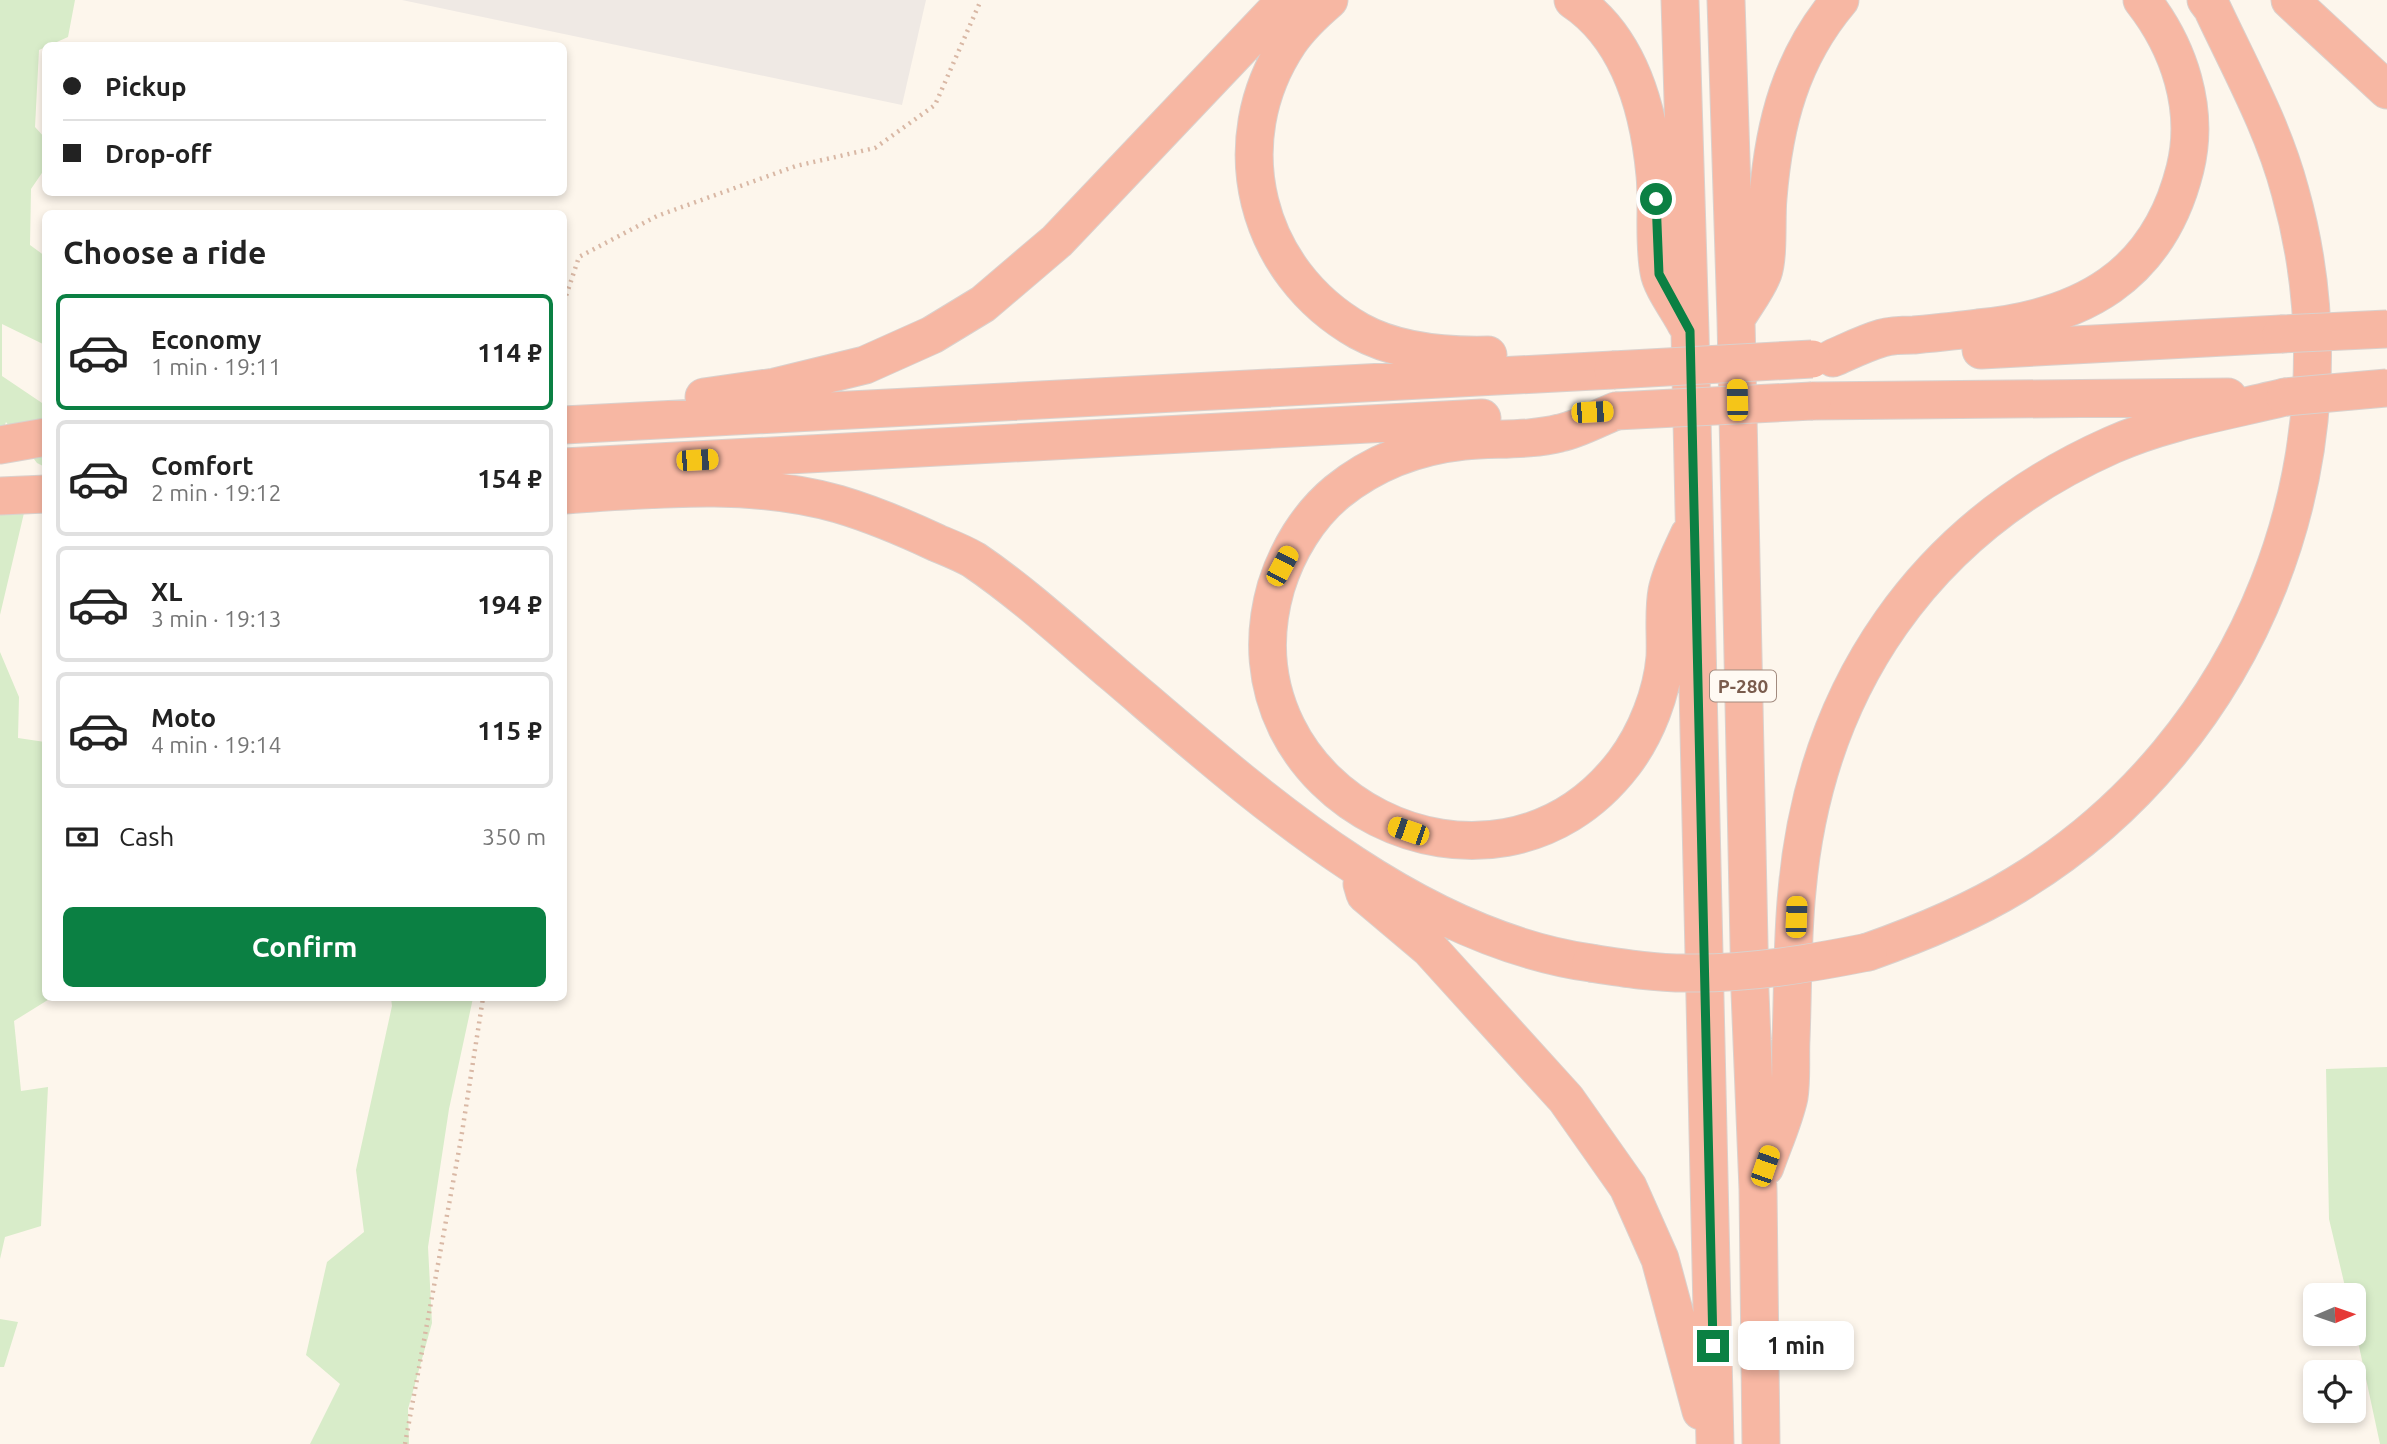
<!DOCTYPE html>
<html lang="en">
<head>
<meta charset="utf-8">
<style>
  body { margin:0; font-family:Ubuntu,sans-serif; background:#f6f6f6; color:#222; height:100vh; display:flex; flex-direction:column; font-size:26px; white-space:nowrap }
  * { box-sizing:border-box; margin:0 }
  p { font-size:23px; color:#767676 }
  .icon { flex:none; width:38px; height:38px; fill:none; stroke:currentColor; stroke-width:2; stroke-linecap:round; stroke-linejoin:round }
  .map { position:relative; flex:1; overflow:hidden }
  .side { position:absolute; left:42px; top:210px; width:525px; height:791px; display:flex; flex-direction:column; background:#fff; border-radius:10px; box-shadow:0 4px 10px #0003 }
  .side>* { flex:none }
  .banner { position:absolute; left:42px; top:42px; width:525px; height:154px; border-radius:10px; box-shadow:0 4px 10px #0003; display:grid; align-content:center; height:154px; padding:0 21px; background:#fff }
  .needle { width:46px; rotate:88deg }
  .controls { position:absolute; left:2303px; top:1283px; display:grid; gap:14px }
  .controls a { display:grid; place-items:center; width:63px; height:63px; border-radius:10px; background:#fff; box-shadow:0 4px 10px #0003; font-size:35px }
  .end { position:absolute; width:32px; height:32px; margin:-16px; border:9px solid #0b8043; background:#fff; box-shadow:0 0 0 4px #fff }
  .from { border-radius:50% }
  .bubble { position:absolute; height:49px; border-radius:10px; background:#fff; box-shadow:0 4px 10px #0003; font-size:23px; font-weight:700; line-height:49px; text-align:center }
  .car { position:absolute; width:21px; height:42px; margin:-21px -10px; border-radius:9px; box-shadow:0 0 5px 2px #0007; background:linear-gradient(#f5c518 24%,#345 0 40%,#f5c518 0 76%,#345 0 86%,#f5c518 0) }
  .banner b { display:flex; align-items:center; gap:24px; height:66px; font-size:26px }
  .banner b+b { border-top:2px solid #e0e0e0 }
  .banner i { width:18px; height:18px; background:#222 }
  ul { padding:0; list-style:none }
  li { display:flex; align-items:center; gap:21px; height:116px; margin:0 14px 10px; padding:0 7px; border:4px solid #e0e0e0; border-radius:10px }
  li div { flex:1 }
  li b { display:block; font-size:26px }
  li em { font-style:normal; font-weight:700 }
  li.selected { border-color:#0b8043 }
  li>.icon { width:63px; height:63px; stroke-width:1.5 }
  h2 { padding:0 21px; font-size:32px; line-height:84px }
  .pay { display:flex; align-items:center; gap:18px; height:77px; padding:0 21px; font-size:26px }
  .pay p { margin-inline-start:auto }
  .action { display:flex; gap:14px; margin-top:auto; padding:14px 21px }
  .action a { flex:1; height:80px; border-radius:10px; background:#0b8043; color:#fff; font-size:28px; font-weight:700; line-height:80px; text-align:center }
  .map>svg:first-child { display:block }
</style>
</head>
<body>
<div class="map">
<svg width="2387" height="1444" viewBox="0 0 2387 1444">
  <rect width="100%" height="100%" fill="#fdf6ec"/>
  <path fill="#efe9e4" d="M402 0H926L902 105Z"/>
  <path fill="#d8ecc9" d="M0 0H75L68 37 39 50 35 127 45 138 46 167 31 189 30 245 45 256V345L2 324V376L45 405V467L37 463 6 422 0 439Z
    M0 487 28 496 0 615Z
    M0 652 19 697 18 738 45 742 46 998H51L14 1021 21 1091 48 1087 41 1226 5 1237 0 1259Z
    M391 998H473L449 1109 428 1247 432 1323 408 1409 409 1444H310L340 1384 306 1355 327 1262 364 1232 356 1170 392 1006Z
    M2387 1067V1444H2380L2354 1323V1295H2347L2329 1219 2326 1069Z
    M0 1319 18 1322 4 1367H0Z"/>
  <g fill="none" stroke-linecap="round" stroke-linejoin="round">
    <g stroke="#dad1cd" stroke-width="39">
      <path id="highway" d="M1329 0C1315 12 1300 26 1289 42 1222 142 1255 272 1359 331 1397 352 1444 356 1488 355
        M1573 0C1630 38 1649 111 1655 175 1658 207 1653 240 1659 272 1661 286 1679 310 1686 324
        M1680 0 1690 331 1715 1444
        M1726 0 1736 319 1750 992 1758 1189 1761 1444
        M2290 0 2387 90
        M1736 319C1744 305 1757 289 1763 273 1769 256 1766 218 1768 198 1774 123 1791 58 1840 0
        M1981 350 2281 334
        M1833 358C1849 351 1865 343 1882 338 1892 335 1904 335 1914 335 1935 333 1956 331 1978 328 2081 318 2158 277 2185 169 2200 109 2179 47 2142 0
        M704 397 775 387 865 365 932 335 983 304 1057 241 1286 0
        M1812 401 2228 397
        M1616 411C1598 418 1579 429 1560 433 1529 441 1495 438 1464 441 1417 446 1374 462 1337 492 1308 516 1287 551 1276 587 1216 796 1493 935 1624 763 1646 734 1662 693 1665 657 1666 635 1663 612 1667 591 1671 571 1681 553 1689 535
        M564 425 1613 370
        M0 445 46 437
        M564 467 1482 418
        M564 495C654 489 750 479 838 504 872 514 905 528 937 543 949 548 962 553 974 560 1024 594 1069 636 1115 675 1250 790 1409 937 1591 963
        M0 496 46 494
        M1362 884 1365 894 1429 948 1566 1099 1628 1187 1660 1259 1701 1411
        M1868 952C1919 934 1970 913 2016 885 2251 743 2364 455 2290 191 2273 127 2240 68 2212 8L2206 0
        M1765 1167C1773 1144 1784 1120 1789 1097 1792 1079 1790 1057 1791 1039 1793 990 1792 940 1797 891 1815 687 1925 528 2112 445 2166 421 2228 411 2285 397"/>
    </g>
    <path stroke="#d9b8a5" stroke-width="4.5" stroke-dasharray="2 5" stroke-linecap="butt" d="M564 302 579 257 657 216 796 166 875 148 935 105 981 0
      M405 1444 461 1139 483 998"/>
    <use href="#highway" stroke="#f7b7a3" stroke-width="37"/>
    <g stroke="#dad1cd" stroke-width="39" stroke-linecap="butt">
      <path id="highway-bridge" d="M2281 334 2387 329
        M1613 370 1812 359
        M2285 397 2387 388
        M1616 411 1812 401
        M1591 963C1623 968 1654 973 1687 973 1748 974 1808 964 1868 952"/>
    </g>
    <use href="#highway-bridge" stroke="#f7b7a3" stroke-width="37"/>
  </g>
  <g fill="none" stroke-linecap="round" stroke-linejoin="round">
    <path stroke="#0b8043" stroke-width="9" d="M1656 199 1659 274 1690 331 1713 1346"/>
  </g>
  <g text-anchor="middle" stroke-width="7" stroke-linejoin="round" paint-order="stroke">
    <rect fill="#fffaf3" stroke="#a28b7f" stroke-width="2" x="1710" y="670.5" width="66" height="31" rx="5"/>
    <g font-size="19" font-weight="bold" fill="#7a5c4d">
      <text x="1743" y="693">Р-280</text>
    </g>
  </g>
</svg>
<div class="controls">
<a><svg class="needle" viewBox="-14 -14 28 28"><path d="M0-13l5 13h-10z" fill="#e53935"/><path d="M0 13l5-13h-10z" fill="#767676"/></svg></a>
<a><svg class="icon" aria-label="locate" viewBox="0 0 24 24"><circle cx="12" cy="12" r="6"/><path d="M12 2v4M12 18v4M2 12h4M18 12h4"/></svg></a>
</div>
<i class="end from" style="left:1656px;top:199px"></i>
<i class="end" style="left:1713px;top:1346px"></i>
<div class="bubble" style="left:1738px;top:1321px;width:116px">1 min</div>
<i class="car" style="left:1737px;top:400px;rotate:359deg"></i>
<i class="car" style="left:1592px;top:412px;rotate:87deg"></i>
<i class="car" style="left:697px;top:460px;rotate:87deg"></i>
<i class="car" style="left:1282px;top:566px;rotate:28deg"></i>
<i class="car" style="left:1408px;top:831px;rotate:289deg"></i>
<i class="car" style="left:1796px;top:917px;rotate:2deg"></i>
<i class="car" style="left:1765px;top:1166px;rotate:19deg"></i>
<div class="banner">
<b><i class="from"></i>Pickup</b>
<b><i></i>Drop-off</b>
</div>
<section class="side">
<h2>Choose a ride</h2>
<ul>
<li class="selected"><svg class="icon" aria-label="car" viewBox="0 0 24 24"><path d="M5 17H2v-5l4-1 3-4h7l3 4 3 1v5h-3M9 17h6M6 11h13"/><circle cx="7" cy="17" r="2"/><circle cx="17" cy="17" r="2"/></svg><div><b>Economy</b><p>1 min · 19:11</p></div><em>114 ₽</em></li>
<li><svg class="icon" aria-label="car" viewBox="0 0 24 24"><path d="M5 17H2v-5l4-1 3-4h7l3 4 3 1v5h-3M9 17h6M6 11h13"/><circle cx="7" cy="17" r="2"/><circle cx="17" cy="17" r="2"/></svg><div><b>Comfort</b><p>2 min · 19:12</p></div><em>154 ₽</em></li>
<li><svg class="icon" aria-label="car" viewBox="0 0 24 24"><path d="M5 17H2v-5l4-1 3-4h7l3 4 3 1v5h-3M9 17h6M6 11h13"/><circle cx="7" cy="17" r="2"/><circle cx="17" cy="17" r="2"/></svg><div><b>XL</b><p>3 min · 19:13</p></div><em>194 ₽</em></li>
<li><svg class="icon" aria-label="car" viewBox="0 0 24 24"><path d="M5 17H2v-5l4-1 3-4h7l3 4 3 1v5h-3M9 17h6M6 11h13"/><circle cx="7" cy="17" r="2"/><circle cx="17" cy="17" r="2"/></svg><div><b>Moto</b><p>4 min · 19:14</p></div><em>115 ₽</em></li>
</ul>
<div class="pay"><svg class="icon" aria-label="cash" viewBox="0 0 24 24"><path d="M3 7h18v10H3z"/><circle cx="12" cy="12" r="2"/></svg>Cash<p>350 m</p></div>
<div class="action"><a>Confirm</a></div>
</section>
</div>
</body>
</html>
